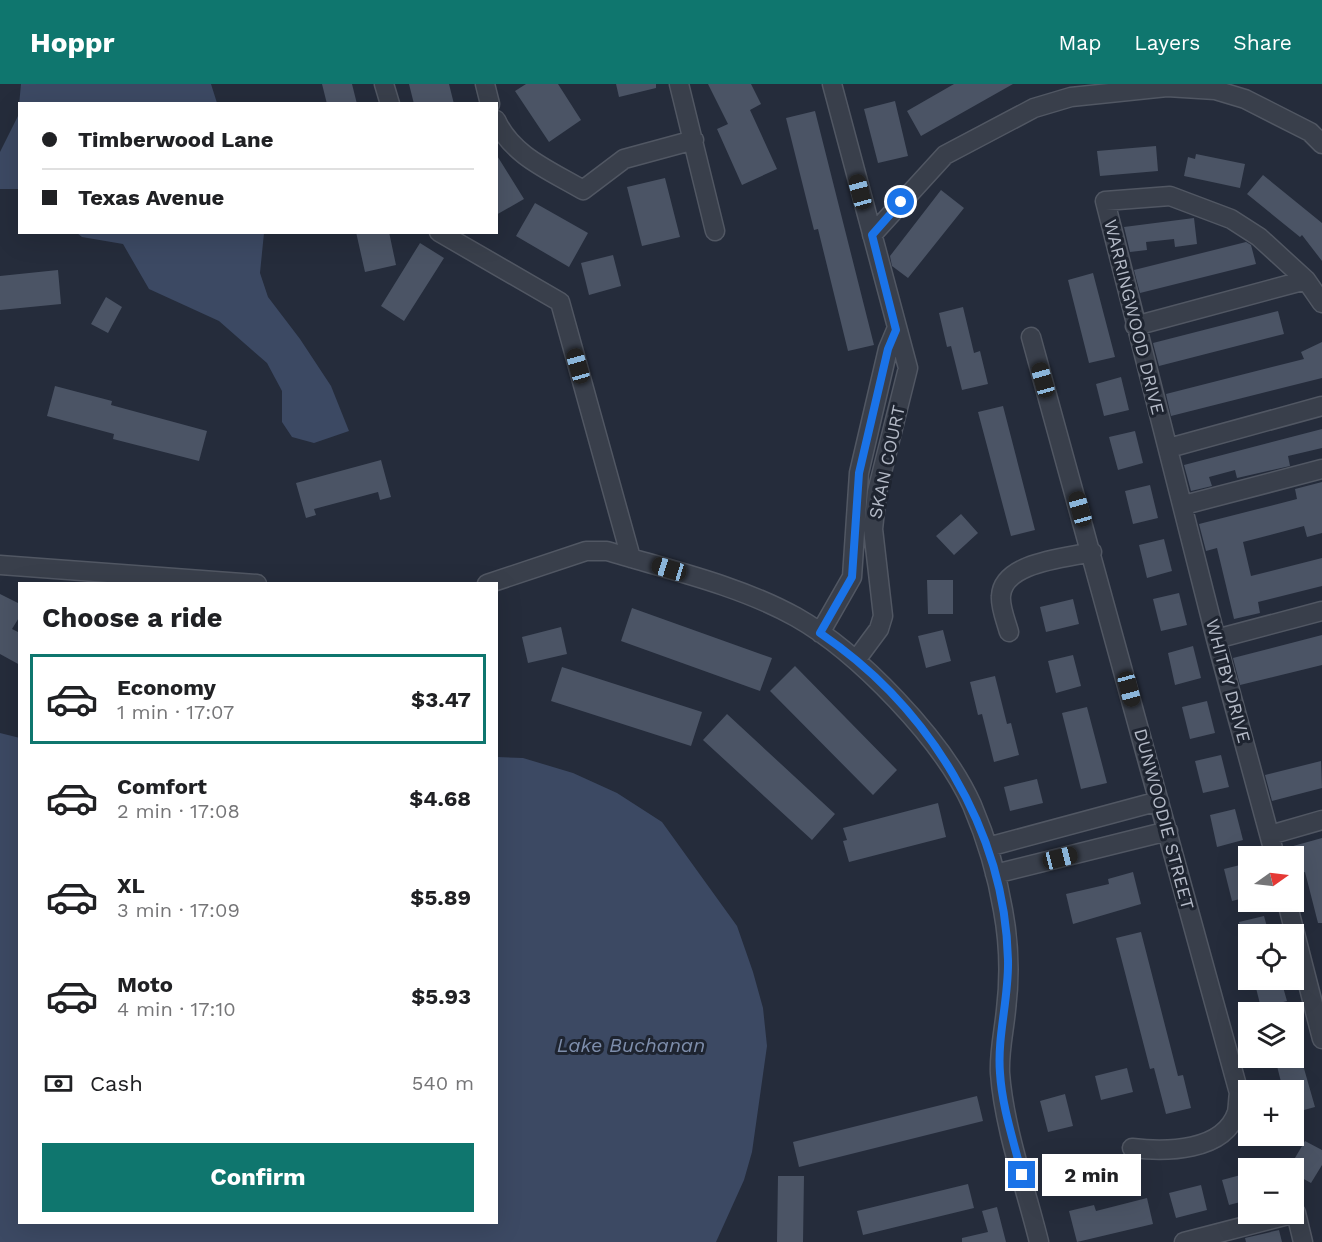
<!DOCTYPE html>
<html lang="en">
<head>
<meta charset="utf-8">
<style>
  body { margin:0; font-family:"Work Sans",sans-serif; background:#f6f6f6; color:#202124; height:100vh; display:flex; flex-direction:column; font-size:22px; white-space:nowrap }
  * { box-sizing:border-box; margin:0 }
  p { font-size:20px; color:#757577 }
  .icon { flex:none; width:33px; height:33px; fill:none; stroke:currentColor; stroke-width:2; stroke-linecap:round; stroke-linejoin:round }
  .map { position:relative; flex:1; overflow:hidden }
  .sheet { position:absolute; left:18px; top:498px; width:480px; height:642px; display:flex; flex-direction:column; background:#fff; border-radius:0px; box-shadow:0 6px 24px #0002 }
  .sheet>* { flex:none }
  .hud { position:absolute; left:18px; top:18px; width:480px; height:132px; border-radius:0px; box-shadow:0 6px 24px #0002; display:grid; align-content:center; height:132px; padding:0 24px; background:#fff }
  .needle { width:39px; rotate:76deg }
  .tools { position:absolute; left:1238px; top:762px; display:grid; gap:12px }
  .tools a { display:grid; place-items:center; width:66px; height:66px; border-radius:0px; background:#fff; box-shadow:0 6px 24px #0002; font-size:30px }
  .end { position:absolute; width:27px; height:27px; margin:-14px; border:8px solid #1a73e8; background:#fff; box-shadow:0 0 0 3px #fff }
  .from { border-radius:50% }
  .bubble { position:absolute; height:42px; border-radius:0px; background:#fff; box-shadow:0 6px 24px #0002; font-size:20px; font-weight:700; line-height:42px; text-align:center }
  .car { position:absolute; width:18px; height:36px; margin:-18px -9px; border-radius:8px; box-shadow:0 0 4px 2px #0007; background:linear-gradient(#222 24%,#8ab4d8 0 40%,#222 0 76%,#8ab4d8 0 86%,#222 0) }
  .hud b { display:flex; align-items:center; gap:21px; height:57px; font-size:22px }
  .hud b+b { border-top:2px solid #e0e0e0 }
  .hud i { width:15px; height:15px; background:#202124 }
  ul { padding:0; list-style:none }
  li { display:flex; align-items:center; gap:18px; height:90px; margin:0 12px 9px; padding:0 12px; border:3px solid transparent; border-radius:0px }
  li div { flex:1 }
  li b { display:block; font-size:22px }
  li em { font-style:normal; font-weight:700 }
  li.on { border-color:#0f766e }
  li>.icon { width:54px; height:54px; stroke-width:1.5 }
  h2 { padding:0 24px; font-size:27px; line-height:72px }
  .pay { display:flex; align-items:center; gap:15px; height:66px; padding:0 24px; font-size:22px }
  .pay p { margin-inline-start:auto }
  .button { display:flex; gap:12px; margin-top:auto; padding:12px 24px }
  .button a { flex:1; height:69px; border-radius:0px; background:#0f766e; color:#fff; font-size:24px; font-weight:700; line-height:69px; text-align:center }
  header { display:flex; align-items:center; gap:36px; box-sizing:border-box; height:84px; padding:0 30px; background:#0f766e; color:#fff }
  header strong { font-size:28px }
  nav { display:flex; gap:33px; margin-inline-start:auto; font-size:21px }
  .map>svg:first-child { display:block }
</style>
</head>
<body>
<header>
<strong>Hoppr</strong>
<nav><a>Map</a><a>Layers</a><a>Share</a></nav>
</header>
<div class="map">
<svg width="1322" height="1158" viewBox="0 0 1322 1158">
  <rect width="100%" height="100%" fill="#252c3b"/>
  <path fill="#3c4963" d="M21 0H211L217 19 20 20 19 105H0V68L18 32Z
    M77 149H264L260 189 268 213 300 255 331 302 349 347 314 359 292 353 282 338V307L267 279 219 237 149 205 123 160 82 153Z
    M0 649 20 654V1138H496L497 673 523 674 573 689 617 709 662 738 737 842 753 888 763 924 767 962 752 1068 744 1096 716 1158H0Z"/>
  <path fill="#4b5465" d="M322 0H352L357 20H327Z
    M409 0H449L454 20H414Z
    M526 0H558L581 36 549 58 515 7Z
    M616 0H656V4L619 13Z
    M708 0H751L761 20 750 26 777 85 742 101 717 45 728 40Z
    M954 0H1013L921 52 907 27Z
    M895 17 908 72 878 79 864 25Z
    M815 27 874 261 848 267 818 145 814 146 786 34Z
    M1156 62 1158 87 1100 92 1097 67Z
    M496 70 524 115 496 131Z
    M1196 70 1245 80 1240 104 1184 92 1188 73 1195 75Z
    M1263 91 1322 139V177L1302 151 1300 153 1247 110Z
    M665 94 680 153 642 162 627 103Z
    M941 106 964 124 908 194 892 182 890 172Z
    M535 119 588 149 569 183 516 152Z
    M1194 134 1197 160 1175 163 1174 155 1146 158 1147 166 1130 168 1124 143Z
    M356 148H389L396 181 365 188Z
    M1246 158 1251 161 1256 180 1140 209 1134 186Z
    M420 159 444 174 404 237 381 222Z
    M613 171 621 202 589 211 581 179Z
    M58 186 61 220 0 226V192Z
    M1093 189 1115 273 1089 279 1068 196Z
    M106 213 122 223 108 249 91 240Z
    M963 223 974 269 980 267 988 300 962 306 951 262 947 263 939 229Z
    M1278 227 1284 250 1159 282 1153 259Z
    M1322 258V294L1171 332 1166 310 1304 275 1301 268Z
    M1121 293 1129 326 1104 332 1096 300Z
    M55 302 112 317 111 321 207 347 199 377 113 355 114 350 47 332Z
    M1003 322 1035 446 1011 452 978 328Z
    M1322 345V364L1288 372 1290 382 1237 394 1235 386 1209 393 1212 402 1191 407 1184 381Z
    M1135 347 1143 379 1118 386 1109 353Z
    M381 376 391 413 380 416 378 408 314 425 316 431 306 434 296 399Z
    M1322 398V449L1307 453 1304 442 1243 458 1251 492 1322 474V502L1258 518 1260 529 1234 535 1217 464 1206 467 1199 440 1297 415 1295 405Z
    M1150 401 1158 434 1133 440 1125 407Z
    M961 430 978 449 954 471 936 452Z
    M1164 455 1172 487 1147 494 1139 461Z
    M927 496H953V530H928Z
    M1179 509 1187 541 1161 547 1153 515Z
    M0 510 20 520V532L12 545 20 549V581L0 570Z
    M1073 515 1079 540 1046 548 1040 523Z
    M632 524 772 574 760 607 621 557Z
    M561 543 567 570 528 579 522 553Z
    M943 546 951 577 926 584 918 552Z
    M1322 551V581L1240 601 1233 574Z
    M1193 562 1201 594 1175 601 1168 569Z
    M1073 571 1081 602 1056 609 1048 577Z
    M795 582 897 686 873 711 770 607Z
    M562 583 702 628 691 662 551 617Z
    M995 592 1007 640 1011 639 1019 671 994 678 982 630 978 631 970 598Z
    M1207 617 1215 649 1190 655 1182 623Z
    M1087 623 1107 699 1081 705 1062 629Z
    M727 630 835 730 812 756 703 656Z
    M1221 671 1229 703 1203 709 1195 677Z
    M1321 677 1322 704 1272 717 1265 691Z
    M1037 695 1043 719 1010 727 1004 703Z
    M938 719 946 753 849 778 843 757 847 756 843 744Z
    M1235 725 1243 756 1217 763 1210 731Z
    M1322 754V839H1318L1305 788 1293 791V772H1288L1286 764Z
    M1248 779V813L1232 817 1224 785Z
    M1133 788 1141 820 1073 840 1066 810 1109 800 1108 795Z
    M1264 832 1269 850H1242L1239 838Z
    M1141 848 1178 992 1183 991 1191 1024 1166 1030 1154 984 1150 985 1116 854Z
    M1254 896H1281L1287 917 1261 924Z
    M1275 974H1301L1315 1023 1293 1029V1006H1283Z
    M1127 984 1133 1008 1101 1016 1095 992Z
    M1065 1010 1073 1042 1048 1048 1040 1017Z
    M977 1012 983 1037 799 1083 793 1058Z
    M1305 1057 1322 1066V1081L1311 1099 1293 1089V1084H1289Z
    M1248 1089V1116L1229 1121 1222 1096Z
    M778 1092H804L803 1158H777Z
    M968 1100 974 1124 863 1151 857 1127Z
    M1201 1101 1207 1126 1176 1134 1169 1109Z
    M1147 1114 1153 1140 1077 1158 1069 1127 1094 1121 1096 1127Z
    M997 1123 1006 1158H962V1154L988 1148 982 1127Z
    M1279 1146 1282 1158H1246L1245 1154Z"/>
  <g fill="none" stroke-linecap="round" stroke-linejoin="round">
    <g stroke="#515763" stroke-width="21">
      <path id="minor" d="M384 0 390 20
        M485 0 490 20
        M679 0 715 147
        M832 0 908 284 877 408 873 445 883 532 879 545 856 576
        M496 36C512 72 551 87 583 106L624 75 694 56
        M439 148 560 218 631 474
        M872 151 945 71 1034 24 1071 13 1167 3 1215 6 1245 15 1310 48 1322 60
        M1135 242 1306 196
        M1031 253 1239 1009C1238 1015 1238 1023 1237 1028 1224 1068 1165 1068 1132 1064
        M1169 364 1322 322
        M1184 421 1322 385
        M0 481 257 500
        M487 500 586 467H607C670 486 738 501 796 533 858 568 943 656 972 721 986 754 997 790 1003 826 1009 858 1010 893 1006 926 1004 947 999 968 1000 989 1004 1044 1026 1105 1039 1158
        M1009 548C1006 537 1000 523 1001 512 1003 478 1066 474 1092 468
        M820 549 852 493 859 389 888 265 896 246
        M1216 555 1322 527
        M1270 751 1322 736
        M988 763 1159 717
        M1275 772 1216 555 1105 117 1170 112 1231 135 1259 153 1306 196 1322 219
        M995 790 1168 747
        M1287 818 1322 955
        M1184 1158 1296 1129 1303 1158"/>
    </g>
    <use href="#minor" stroke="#393f4b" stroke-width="18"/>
  </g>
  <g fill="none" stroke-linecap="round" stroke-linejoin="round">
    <path stroke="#1a73e8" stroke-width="8" d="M901 118 872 151 896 246 888 265 859 389 852 493 820 549C928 622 1005 745 1008 876 1009 914 997 952 1000 989 1002 1023 1014 1058 1022 1091"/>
  </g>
  <g text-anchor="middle" stroke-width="6" stroke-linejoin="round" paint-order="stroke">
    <g font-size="18" fill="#b4bac7" stroke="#1e2430">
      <text transform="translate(1134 233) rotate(76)" y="6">WARRINGWOOD DRIVE</text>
      <text transform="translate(887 378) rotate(-78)" y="6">SKAN COURT</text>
      <text transform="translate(1228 597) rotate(75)" y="6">WHITBY DRIVE</text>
      <text transform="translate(1164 735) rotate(75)" y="6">DUNWOODIE STREET</text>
    </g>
    <g font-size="20" font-style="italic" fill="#7e8eac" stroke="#1e2430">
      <text x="631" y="968">Lake Buchanan</text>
    </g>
  </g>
</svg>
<div class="tools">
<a><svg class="needle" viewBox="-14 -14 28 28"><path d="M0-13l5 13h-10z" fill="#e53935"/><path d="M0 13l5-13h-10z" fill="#757577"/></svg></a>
<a><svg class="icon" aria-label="locate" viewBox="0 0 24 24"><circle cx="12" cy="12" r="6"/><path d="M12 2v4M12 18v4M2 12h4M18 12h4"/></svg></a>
<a><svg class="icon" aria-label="layers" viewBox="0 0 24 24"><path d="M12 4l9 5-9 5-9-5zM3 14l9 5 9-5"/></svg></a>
<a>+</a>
<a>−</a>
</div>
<i class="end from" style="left:901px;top:118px"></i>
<i class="end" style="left:1022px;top:1091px"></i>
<div class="bubble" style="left:1042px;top:1070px;width:99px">2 min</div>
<i class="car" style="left:860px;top:108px;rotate:345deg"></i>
<i class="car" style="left:578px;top:282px;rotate:344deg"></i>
<i class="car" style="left:1043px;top:296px;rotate:344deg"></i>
<i class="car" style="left:1080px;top:425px;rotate:344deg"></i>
<i class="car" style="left:669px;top:485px;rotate:287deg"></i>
<i class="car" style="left:1129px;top:605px;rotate:165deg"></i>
<i class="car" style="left:1060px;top:774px;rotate:76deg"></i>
<div class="hud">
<b><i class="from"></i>Timberwood Lane</b>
<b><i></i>Texas Avenue</b>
</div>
<section class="sheet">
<h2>Choose a ride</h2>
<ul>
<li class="on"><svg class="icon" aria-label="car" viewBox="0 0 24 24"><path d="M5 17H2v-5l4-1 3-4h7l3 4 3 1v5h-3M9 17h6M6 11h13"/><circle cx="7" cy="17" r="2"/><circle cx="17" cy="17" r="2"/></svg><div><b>Economy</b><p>1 min · 17:07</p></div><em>$3.47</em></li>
<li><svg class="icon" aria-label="car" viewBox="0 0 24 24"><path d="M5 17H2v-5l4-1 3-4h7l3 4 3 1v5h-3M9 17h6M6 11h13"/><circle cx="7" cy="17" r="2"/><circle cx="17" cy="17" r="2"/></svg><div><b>Comfort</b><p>2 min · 17:08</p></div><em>$4.68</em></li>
<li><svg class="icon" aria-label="car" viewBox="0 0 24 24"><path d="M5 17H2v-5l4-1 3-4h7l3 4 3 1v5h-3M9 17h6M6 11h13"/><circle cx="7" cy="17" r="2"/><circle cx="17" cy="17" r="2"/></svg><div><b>XL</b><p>3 min · 17:09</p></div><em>$5.89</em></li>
<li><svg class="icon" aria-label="car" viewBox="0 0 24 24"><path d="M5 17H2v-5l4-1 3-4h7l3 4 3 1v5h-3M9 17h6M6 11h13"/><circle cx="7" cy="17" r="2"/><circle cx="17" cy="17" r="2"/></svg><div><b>Moto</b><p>4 min · 17:10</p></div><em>$5.93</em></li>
</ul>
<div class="pay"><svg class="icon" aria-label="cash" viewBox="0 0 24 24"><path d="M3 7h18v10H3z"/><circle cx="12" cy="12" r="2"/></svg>Cash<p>540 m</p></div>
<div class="button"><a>Confirm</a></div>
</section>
</div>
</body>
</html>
